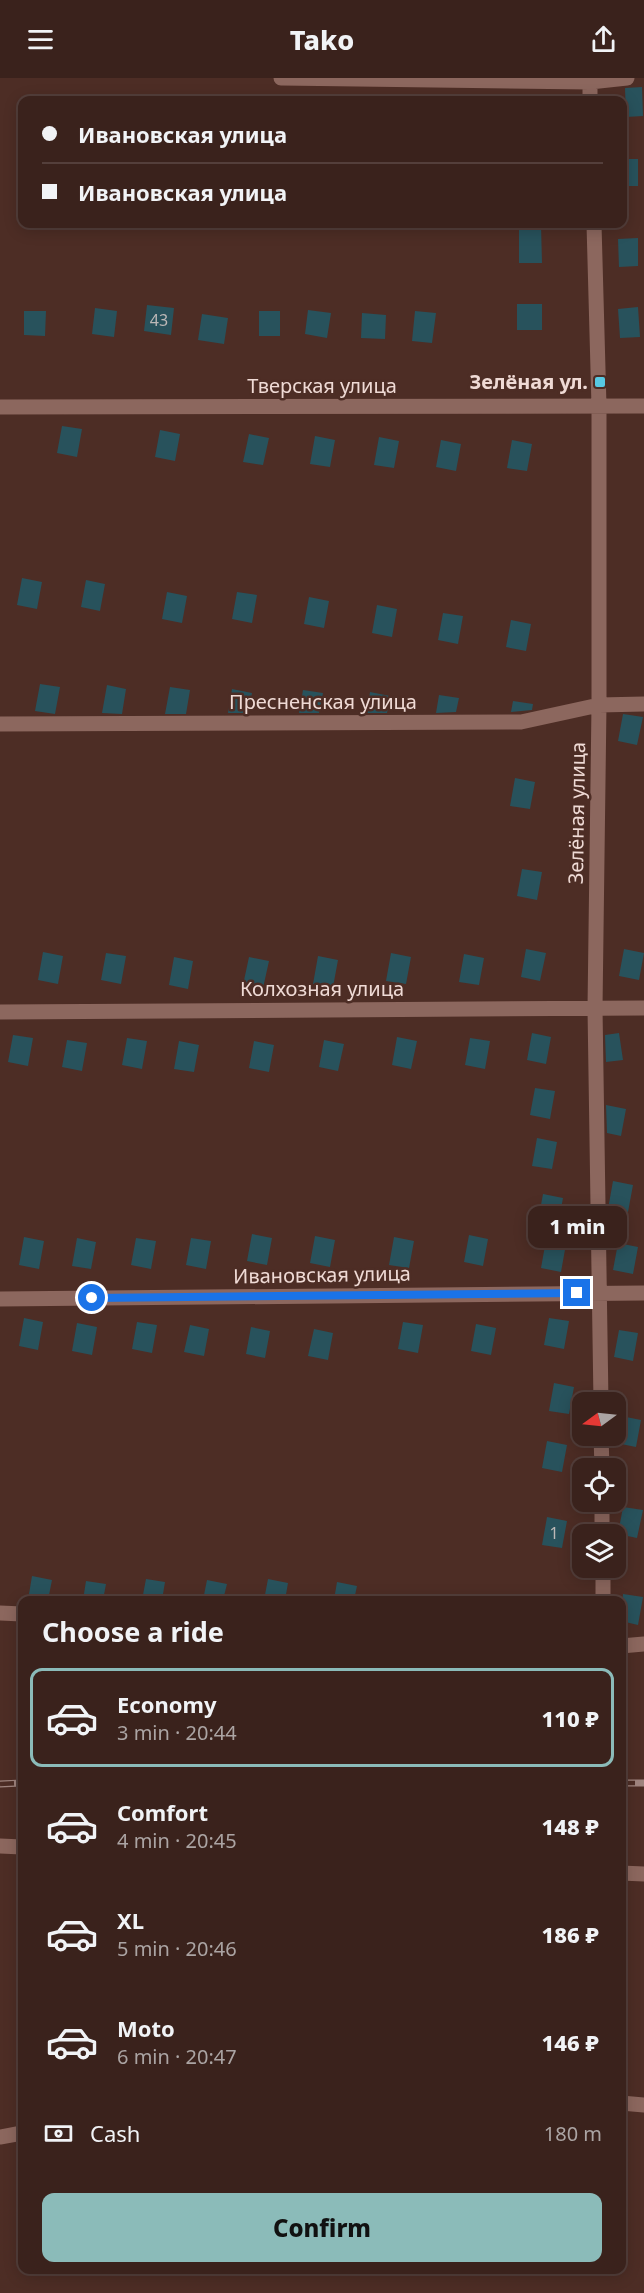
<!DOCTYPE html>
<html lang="en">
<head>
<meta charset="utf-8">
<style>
  body { margin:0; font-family:"Noto Sans",sans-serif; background:#452f29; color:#f1f3f6; height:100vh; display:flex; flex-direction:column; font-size:22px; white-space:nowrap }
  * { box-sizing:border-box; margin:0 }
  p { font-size:20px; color:#aba4a3 }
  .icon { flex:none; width:33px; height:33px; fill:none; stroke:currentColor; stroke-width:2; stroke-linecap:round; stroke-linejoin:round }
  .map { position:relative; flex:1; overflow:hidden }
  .drawer { position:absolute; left:18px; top:1518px; width:608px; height:678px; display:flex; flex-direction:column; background:#3a221c; border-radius:12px; box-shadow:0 3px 15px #0003,0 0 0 2px #543f3b }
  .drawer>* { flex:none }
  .banner { position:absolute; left:18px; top:18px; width:609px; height:132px; border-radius:12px; box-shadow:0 3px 15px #0003,0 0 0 2px #543f3b; display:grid; align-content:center; height:132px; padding:0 24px; background:#3a221c }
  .needle { width:39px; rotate:255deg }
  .fabs { position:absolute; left:572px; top:1314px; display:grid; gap:12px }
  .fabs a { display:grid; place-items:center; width:54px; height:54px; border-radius:12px; background:#3a221c; box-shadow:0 3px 15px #0003,0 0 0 2px #543f3b; font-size:30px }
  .end { position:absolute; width:27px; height:27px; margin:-14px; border:8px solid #1a73e8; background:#fff; box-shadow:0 0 0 3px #fff }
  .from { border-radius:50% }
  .bubble { position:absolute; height:42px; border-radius:12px; background:#3a221c; box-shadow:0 3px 15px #0003,0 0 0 2px #543f3b; font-size:20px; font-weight:800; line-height:42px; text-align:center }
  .banner b { display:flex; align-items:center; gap:21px; height:57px; font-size:22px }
  .banner b+b { border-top:2px solid #543f3b }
  .banner i { width:15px; height:15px; background:#f1f3f6 }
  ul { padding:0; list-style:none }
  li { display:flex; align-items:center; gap:18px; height:99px; margin:0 12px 9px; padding:0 12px; border:3px solid transparent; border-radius:12px }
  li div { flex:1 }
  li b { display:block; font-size:22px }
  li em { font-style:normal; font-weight:800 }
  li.active { border-color:#8bbbb9 }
  li>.icon { width:54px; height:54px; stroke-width:1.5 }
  h2 { padding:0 24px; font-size:27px; line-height:72px }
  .pay { display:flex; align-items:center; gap:15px; height:66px; padding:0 24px; font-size:22px }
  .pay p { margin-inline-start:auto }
  .primary-button { display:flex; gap:12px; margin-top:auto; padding:12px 24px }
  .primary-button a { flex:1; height:69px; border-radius:12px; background:#8bbbb9; color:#111; font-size:24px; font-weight:800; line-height:69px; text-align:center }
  header { display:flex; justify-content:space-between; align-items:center; height:78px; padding:0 24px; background:#3a221c; font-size:27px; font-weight:800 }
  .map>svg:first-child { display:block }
</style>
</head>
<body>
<header><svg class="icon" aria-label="menu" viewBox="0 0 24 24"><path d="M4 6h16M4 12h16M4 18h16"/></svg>Tako<svg class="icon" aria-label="share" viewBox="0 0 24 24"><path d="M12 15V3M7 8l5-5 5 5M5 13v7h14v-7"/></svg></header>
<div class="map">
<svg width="644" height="2215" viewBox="0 0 644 2215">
  <rect width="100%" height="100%" fill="#4d2d25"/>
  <path fill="#28525c" d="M642 9 643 38 626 39 625 10Z
    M622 81H638V108H622Z
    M519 146H541L542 185H519Z
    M638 160V188L619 189 618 161Z
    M517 226H542V252H517Z
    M147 227 174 230 171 257 144 253Z
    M638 229 640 259 620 260 618 231Z
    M95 230 117 233 114 259 92 256Z
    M308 232 331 235 327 260 305 256Z
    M24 233H46L45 258 24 257Z
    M259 233H280V258H259Z
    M415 233 436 235 432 265 412 263Z
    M362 235 386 237 385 261 361 260Z
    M202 236 228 240 224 266 198 262Z
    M62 348 82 351 77 379 57 375Z
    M160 352 180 356 175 383 155 379Z
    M249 356 269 360 263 387 243 384Z
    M315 358 335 362 330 389 310 386Z
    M379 359 399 363 394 390 374 387Z
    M441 362 461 366 456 393 436 389Z
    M512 362 532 366 527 393 507 390Z
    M22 500 42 504 37 531 17 527Z
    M86 502 105 506 100 533 81 529Z
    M167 514 187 518 182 545 162 541Z
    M237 514 257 517 252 545 232 541Z
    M309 519 329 523 324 550 304 546Z
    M377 527 397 531 392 559 372 555Z
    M443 535 463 538 458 566 438 562Z
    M511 542 531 546 526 573 506 569Z
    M40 606 60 609 55 636 35 633Z
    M107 607 126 611 122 636 102 635Z
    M170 609 190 612 186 636H165Z
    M232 611 252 615 248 635H228Z
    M303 612 323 615 319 635H299Z
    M370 614 390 618 387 635H367Z
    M439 617 459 620 456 634 436 635Z
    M513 623 533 626 532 632 511 634Z
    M623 636 643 639 637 667 618 663Z
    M515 700 535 704 530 731 510 728Z
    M522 791 542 794 537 822 517 818Z
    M526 871 546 875 540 903 521 899Z
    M624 871 644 875 639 902 619 898Z
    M43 874 63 878 58 906 38 902Z
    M106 875 126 878 121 906 101 902Z
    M391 875 411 879 406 906 386 903Z
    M464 876 484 880 479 907 459 904Z
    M318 878 338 882 333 909 313 906Z
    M174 879 193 883 188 911 169 907Z
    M249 879 269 883 263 910 243 907Z
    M532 955 551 959 546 986 527 982Z
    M619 955 623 982 606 984 605 957Z
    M13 957 33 960 28 988 8 984Z
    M397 959 417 963 411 991 392 987Z
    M127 960 147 963 142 991 122 987Z
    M470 960 490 963 485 991 465 987Z
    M67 962 87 965 82 993 62 989Z
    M324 962 344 966 338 993 319 989Z
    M179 963 199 967 194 994 174 991Z
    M254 963 274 967 269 994 249 990Z
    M535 1010 555 1013 550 1041 530 1037Z
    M606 1027 626 1031 621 1058 607 1055Z
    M537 1060 557 1064 552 1091 532 1088Z
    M613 1103 633 1107 628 1134 608 1131Z
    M543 1116 563 1120 558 1147 538 1143Z
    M252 1156 272 1160 267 1187 247 1183Z
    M469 1157 488 1161 483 1188 464 1184Z
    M315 1158 335 1162 330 1189 310 1185Z
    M24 1159 44 1163 39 1191 19 1187Z
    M394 1159 414 1163 409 1190 389 1187Z
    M77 1160 96 1164 91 1191 72 1188Z
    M136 1160 156 1163 151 1191 131 1187Z
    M191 1160 211 1163 206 1191 186 1187Z
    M546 1162 566 1166 561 1194 541 1190Z
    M618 1165 638 1169 633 1196 613 1192Z
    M24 1240 43 1244 38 1272 19 1268Z
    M549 1240 569 1243 564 1271 544 1267Z
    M137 1244 157 1247 152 1275 132 1271Z
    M403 1244 423 1247 418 1275 398 1271Z
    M77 1245 97 1249 92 1277 72 1273Z
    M476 1246 496 1250 491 1277 471 1273Z
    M190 1247 209 1251 204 1278 184 1274Z
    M251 1249 270 1253 265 1280 246 1276Z
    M314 1251 333 1255 328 1282 308 1278Z
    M619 1252 638 1255 633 1283 614 1279Z
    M554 1305 574 1309 569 1336 549 1333Z
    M621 1338 641 1342 636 1369 616 1365Z
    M547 1363 567 1367 562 1394 542 1390Z
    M623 1429 643 1432 637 1460 618 1456Z
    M547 1439 567 1443 562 1470 542 1467Z
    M32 1498 52 1502 48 1522H28Z
    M146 1501 165 1504 162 1522H142Z
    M268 1501 288 1505 285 1522H264Z
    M207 1502 227 1506 223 1522H203Z
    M86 1503 106 1506 103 1522H83Z
    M337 1504 357 1508 354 1522H334Z
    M623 1516 643 1519 638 1547 621 1543Z"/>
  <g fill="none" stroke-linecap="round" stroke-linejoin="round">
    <path stroke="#8c675e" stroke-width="15" d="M281 0 590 4 627 0
      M590 4V22
      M594 146 599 328V627L595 930 601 1324
      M0 329 644 328
      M0 646 521 644 599 627 644 626
      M0 934 644 930
      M0 1221 644 1215
      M601 1358 602 1390
      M602 1424V1456
      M603 1490V1522
      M0 1535 22 1536
      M621 1568 644 1566
      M0 1768 22 1769
      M621 1795 644 1796
      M621 2025 644 2027
      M0 2059 22 2055"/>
    <g stroke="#9f847e" stroke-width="7">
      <path id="rail" d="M621 1705H644
        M0 1706 22 1705"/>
    </g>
    <use href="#rail" stroke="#4d2d25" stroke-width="4.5" stroke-dasharray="14" stroke-linecap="butt"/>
  </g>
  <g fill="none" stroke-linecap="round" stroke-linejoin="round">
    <path stroke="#1a73e8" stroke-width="8" d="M92 1220 577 1215"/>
  </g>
  <rect fill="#57c9e3" stroke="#4d2d25" stroke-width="2" x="594" y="298" width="12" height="12" rx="3"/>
  <g text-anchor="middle" stroke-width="5" stroke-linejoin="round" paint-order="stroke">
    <g font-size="16" fill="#bdb8b7">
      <text x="159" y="248">43</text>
      <text x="554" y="1461">1</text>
    </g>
    <g font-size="20" font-weight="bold" fill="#efdad5" stroke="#4d2d25" text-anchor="end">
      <text x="588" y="311">Зелёная ул.</text>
    </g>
    <g font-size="20" fill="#efdad5" stroke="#4d2d25">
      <text x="322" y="315">Тверская улица</text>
      <text x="323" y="631">Пресненская улица</text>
      <text transform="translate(577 735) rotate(-89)" y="7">Зелёная улица</text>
      <text x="322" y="918">Колхозная улица</text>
      <text transform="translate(322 1197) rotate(-1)" y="7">Ивановская улица</text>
    </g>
  </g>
</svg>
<div class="fabs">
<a><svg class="needle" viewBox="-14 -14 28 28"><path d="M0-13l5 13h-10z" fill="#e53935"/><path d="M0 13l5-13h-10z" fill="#aba4a3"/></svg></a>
<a><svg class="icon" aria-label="locate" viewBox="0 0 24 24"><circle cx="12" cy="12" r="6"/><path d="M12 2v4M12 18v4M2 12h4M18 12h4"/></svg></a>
<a><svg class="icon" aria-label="layers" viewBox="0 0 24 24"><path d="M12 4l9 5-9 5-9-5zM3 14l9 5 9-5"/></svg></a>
</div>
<i class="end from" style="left:92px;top:1220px"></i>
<i class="end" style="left:577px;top:1215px"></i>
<div class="bubble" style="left:528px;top:1128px;width:99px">1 min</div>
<div class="banner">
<b><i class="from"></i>Ивановская улица</b>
<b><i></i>Ивановская улица</b>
</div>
<section class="drawer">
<h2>Choose a ride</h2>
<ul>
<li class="active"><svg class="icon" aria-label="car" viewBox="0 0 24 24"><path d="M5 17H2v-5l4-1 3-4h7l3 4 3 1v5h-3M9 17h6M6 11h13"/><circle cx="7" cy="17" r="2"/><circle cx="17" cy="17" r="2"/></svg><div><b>Economy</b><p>3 min · 20:44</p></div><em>110 ₽</em></li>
<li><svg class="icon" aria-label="car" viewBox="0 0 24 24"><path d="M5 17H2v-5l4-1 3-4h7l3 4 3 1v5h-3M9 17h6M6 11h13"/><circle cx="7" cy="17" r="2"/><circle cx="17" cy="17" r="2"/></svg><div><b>Comfort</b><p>4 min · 20:45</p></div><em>148 ₽</em></li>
<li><svg class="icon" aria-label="car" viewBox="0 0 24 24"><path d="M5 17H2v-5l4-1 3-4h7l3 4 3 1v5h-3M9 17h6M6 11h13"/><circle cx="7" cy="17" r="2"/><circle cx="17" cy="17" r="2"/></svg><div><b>XL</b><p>5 min · 20:46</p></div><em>186 ₽</em></li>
<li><svg class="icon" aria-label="car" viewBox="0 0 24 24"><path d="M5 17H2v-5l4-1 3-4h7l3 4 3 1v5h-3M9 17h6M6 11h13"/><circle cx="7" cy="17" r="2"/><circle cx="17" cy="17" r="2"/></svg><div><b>Moto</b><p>6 min · 20:47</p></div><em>146 ₽</em></li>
</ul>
<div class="pay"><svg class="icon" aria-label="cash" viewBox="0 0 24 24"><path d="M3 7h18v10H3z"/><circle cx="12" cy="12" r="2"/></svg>Cash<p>180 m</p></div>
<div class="primary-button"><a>Confirm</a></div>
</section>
</div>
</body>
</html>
